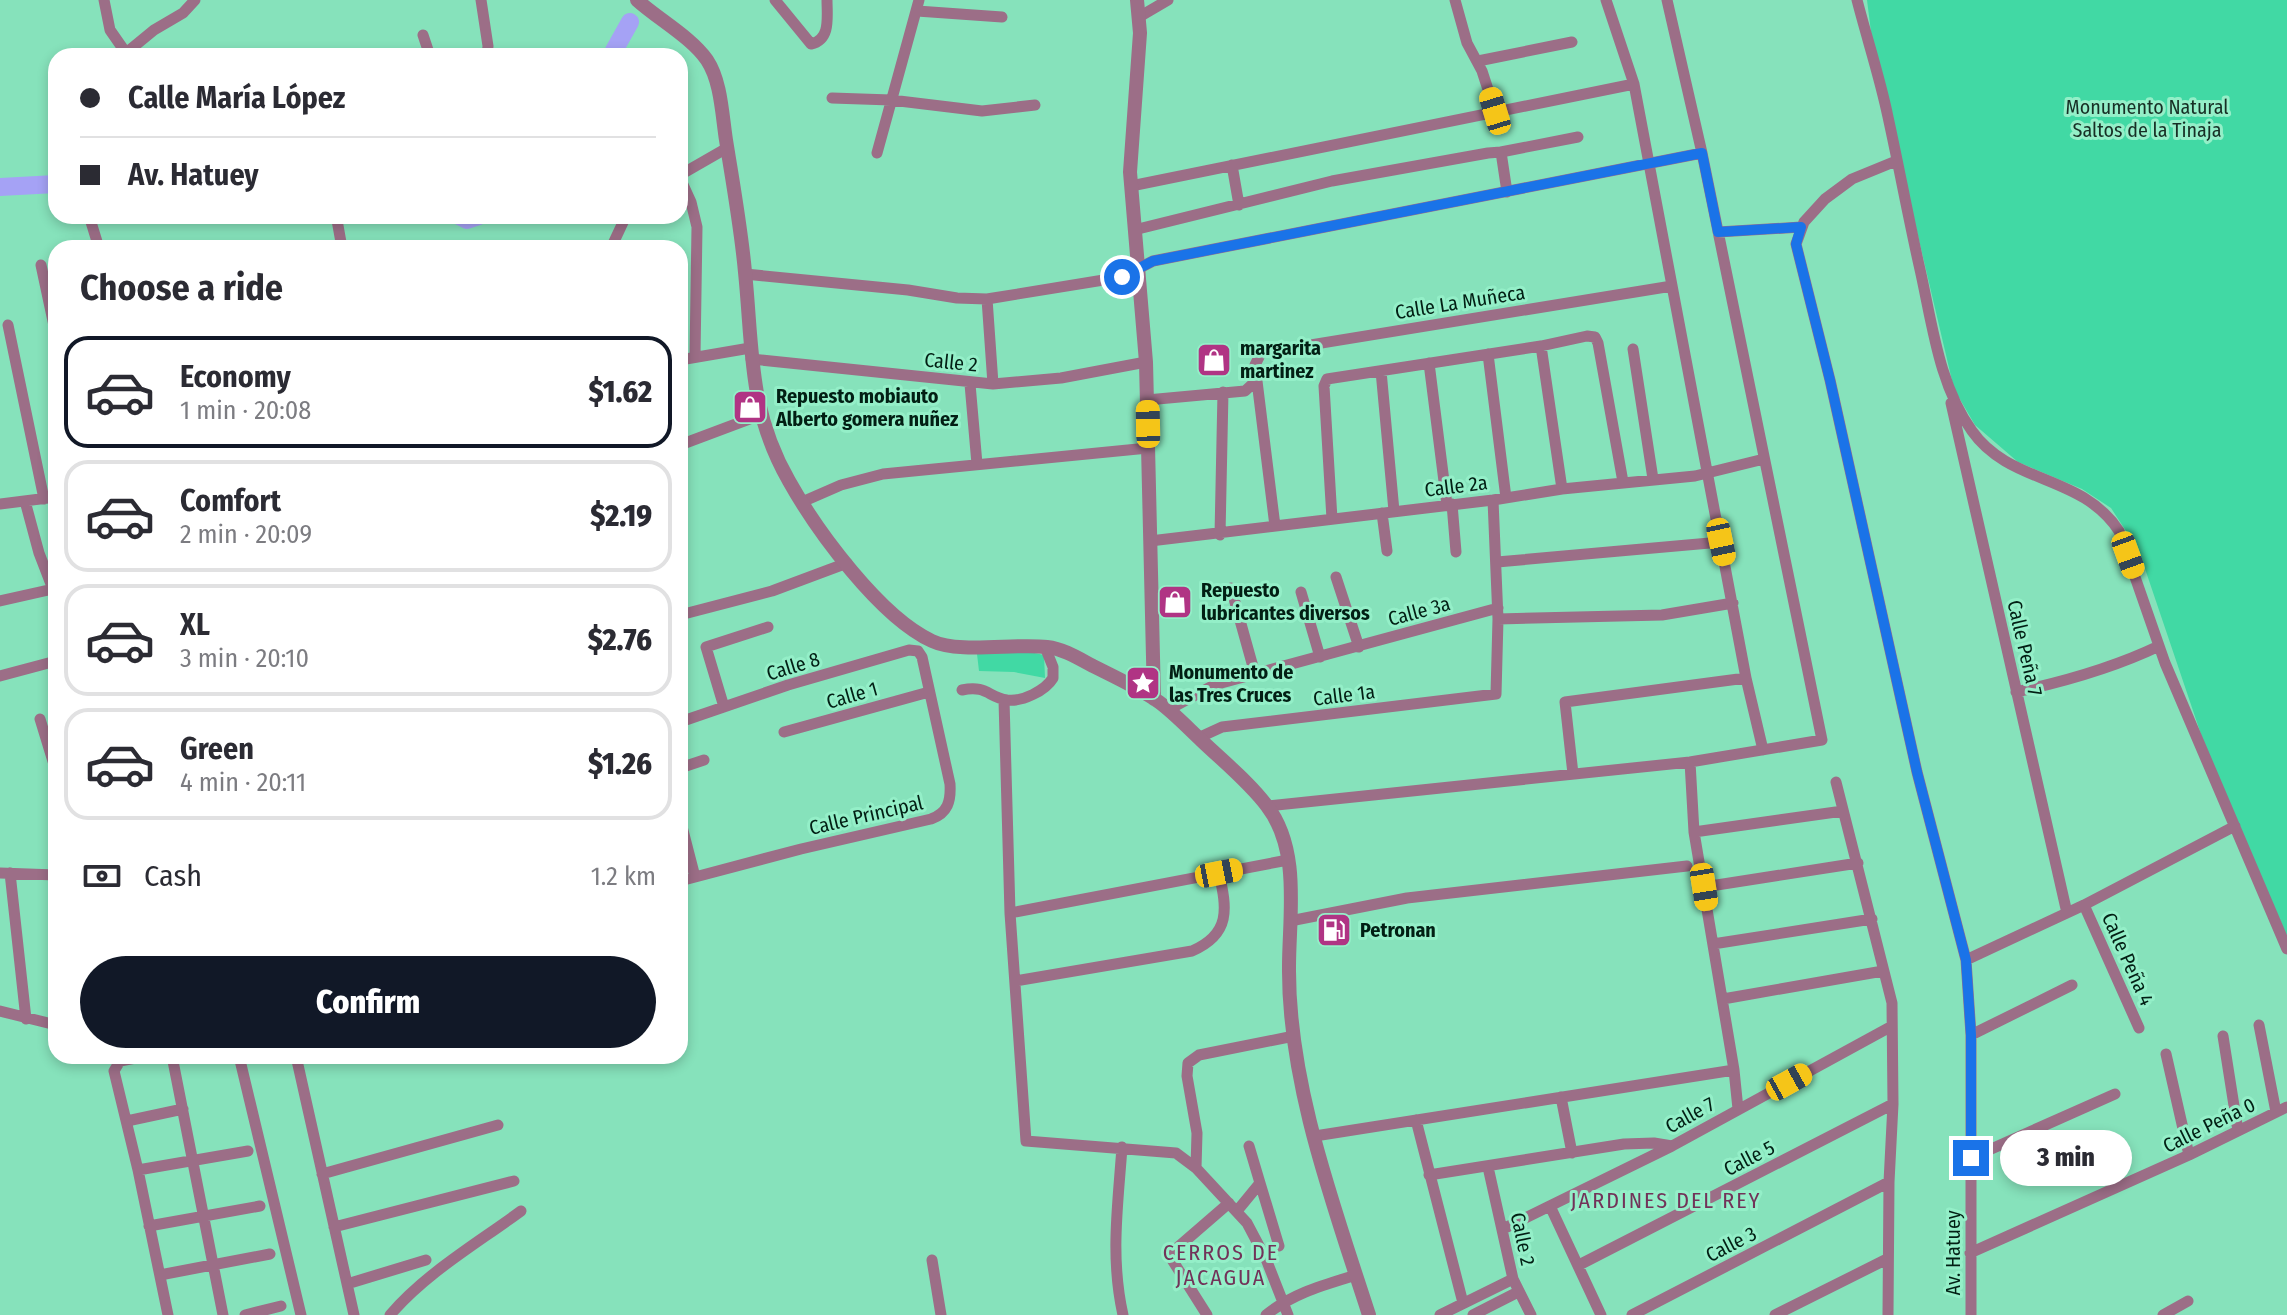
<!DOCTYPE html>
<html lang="en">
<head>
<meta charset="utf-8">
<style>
  body { margin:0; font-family:"Fira Sans Condensed",sans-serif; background:#f2f2f3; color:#2b2b33; height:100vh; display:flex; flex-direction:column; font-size:30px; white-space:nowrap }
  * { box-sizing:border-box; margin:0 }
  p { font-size:26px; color:#7c7c81 }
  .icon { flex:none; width:44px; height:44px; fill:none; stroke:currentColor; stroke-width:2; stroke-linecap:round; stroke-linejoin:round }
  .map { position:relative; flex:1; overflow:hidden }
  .sheet { position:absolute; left:48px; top:240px; width:640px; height:824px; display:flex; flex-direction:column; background:#fff; border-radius:24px; box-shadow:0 4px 12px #0003 }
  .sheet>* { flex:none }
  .top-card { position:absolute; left:48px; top:48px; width:640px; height:176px; border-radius:24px; box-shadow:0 4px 12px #0003; display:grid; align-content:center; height:176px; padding:0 32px; background:#fff }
  .end { position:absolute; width:36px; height:36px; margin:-18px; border:10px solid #1a73e8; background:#fff; box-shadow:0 0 0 4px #fff }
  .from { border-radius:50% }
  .bubble { position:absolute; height:56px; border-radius:28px; background:#fff; box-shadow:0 4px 12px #0003; font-size:26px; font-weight:800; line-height:56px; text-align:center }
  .car { position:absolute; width:24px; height:48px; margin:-24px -12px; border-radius:10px; box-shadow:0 0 6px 2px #0007; background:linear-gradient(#f5c518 24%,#345 0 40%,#f5c518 0 76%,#345 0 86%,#f5c518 0) }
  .top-card b { display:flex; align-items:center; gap:28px; height:76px; font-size:30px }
  .top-card b+b { border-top:2px solid #e1e1e2 }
  .top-card i { width:20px; height:20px; background:#2b2b33 }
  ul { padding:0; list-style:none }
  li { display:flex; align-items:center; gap:24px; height:112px; margin:0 16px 12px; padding:0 16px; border:4px solid #e1e1e2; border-radius:24px }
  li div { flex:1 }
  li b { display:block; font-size:30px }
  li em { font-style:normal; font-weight:800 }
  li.current { border-color:#111827 }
  li>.icon { width:72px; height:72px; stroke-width:1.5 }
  h2 { padding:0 32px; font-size:36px; line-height:96px }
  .pay { display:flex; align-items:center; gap:20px; height:88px; padding:0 32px; font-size:30px }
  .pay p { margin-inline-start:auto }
  .cta { display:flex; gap:16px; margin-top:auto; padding:16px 32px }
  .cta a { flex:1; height:92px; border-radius:48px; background:#111827; color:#fff; font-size:32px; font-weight:800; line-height:92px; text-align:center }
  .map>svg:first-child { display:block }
</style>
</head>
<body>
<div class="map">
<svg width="2287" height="1315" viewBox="0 0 2287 1315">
  <rect width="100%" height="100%" fill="#86e2bb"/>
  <path fill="#41d9a4" d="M1867 0H2287V936L2207 752 2139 551 2111 508 2082 489 2018 462 1975 425 1954 389 1872 40Z
    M1030 652 1044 655 1045 678 1014 672 979 671 977 654Z"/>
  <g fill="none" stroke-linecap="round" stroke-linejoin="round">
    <path stroke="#a5a2f5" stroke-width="18" d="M611 56 630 22
      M0 187 56 184
      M459 216 467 220 479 216"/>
    <path stroke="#9c6e87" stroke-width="11" d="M104 0 110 30 126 53 154 30 183 13 195 0
      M481 0 488 46 487 56
      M775 0 811 44C831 40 827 17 827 0
      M1455 0 1467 43 1482 71 1495 111
      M1606 0 1634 84 1746 678 1763 750
      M1857 0C1867 39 1880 78 1888 117 1899 167 1908 216 1919 265 1932 321 1938 384 1972 431 2010 485 2082 474 2119 531L2165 663 2287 949
      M917 11 1002 17
      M1139 17 1168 0
      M423 35 430 56
      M1478 61 1572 42
      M832 98 891 100 982 111 1035 105
      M1501 152 1578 137
      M877 153 919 0
      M1896 161 1852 179 1825 199 1804 222 1796 244 1830 380 1917 772 1966 960 1971 1035V1315
      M1232 165 1239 205
      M680 175 727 148
      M680 178 691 202 697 227 695 356
      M1131 186 1634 84
      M337 220 342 248
      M91 222 99 248
      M1134 230 1332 181 1488 153 1501 152 1507 192
      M1718 232 1801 227
      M611 248 626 216
      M41 265 56 335
      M745 274 908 290 957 298 987 299 1122 277 1153 261 1702 153
      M987 299 993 384
      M8 325 44 499
      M1541 346 1562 489
      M1633 349 1653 479
      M1488 354 1506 498
      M751 359 993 384 1061 378 1146 362
      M680 360 750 348
      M1429 363 1447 505
      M1381 371 1394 511
      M970 384 977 464
      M1147 400 1245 391 1257 380
      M1951 403 2067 913
      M680 445 760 415
      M25 501 39 553 56 597
      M802 502 841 485 883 474 1148 448
      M0 504 56 497
      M1452 504 1456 552
      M1382 513 1387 551
      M1332 519 1324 386 1327 379 1541 346 1587 336 1595 337 1598 343 1623 482
      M1275 526 1255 365 1261 353 1672 286
      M1220 535 1223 392
      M1150 541 1493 500 1562 489 1695 476 1764 459
      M1497 562 1721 542
      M1336 577 1359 647
      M1231 588 1255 674
      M1301 592 1320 657
      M0 601 53 589
      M680 615 772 591 847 563
      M1498 619 1662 615 1733 603
      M0 676 56 661
      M962 690C987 685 988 697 1007 700 1022 702 1045 691 1053 678V667L1045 647
      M2016 692C2067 681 2113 668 2159 646
      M1004 700 1010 913 1026 1141 1176 1153 1196 1168 1247 1223 1266 1259 1288 1315
      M724 707 706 647 768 627
      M1168 710 1214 685 1498 608
      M40 719 56 771
      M680 722 788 685 909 650 918 651
      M784 732 929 692
      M1198 738 1222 727 1496 694 1498 619 1493 500
      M1690 762 1694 832 1734 1070 1738 1109
      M680 768 704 760
      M1573 774 1565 702 1746 678
      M1836 782 1892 1003 1893 1104 1889 1182 1888 1315
      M1268 806 1690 762 1822 740 1702 153 1667 0
      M680 819 695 877
      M1694 832 1843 811
      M0 873 56 875
      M10 873 26 1019
      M680 881 801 849 931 819C948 813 951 801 950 784L922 657 918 651
      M1704 887 1858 863
      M2084 905 2139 1028
      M1010 913 1288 860
      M1290 921 1407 898 1687 866
      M1713 944 1872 919
      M1966 960 2084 905 2235 826
      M1015 981 1192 951C1231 934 1227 909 1219 873
      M1723 999 1883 971
      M0 1011 56 1025
      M2259 1025 2276 1112
      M1971 1035 2072 985
      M2223 1036 2238 1131
      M2166 1054 2189 1155
      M146 1056 120 1061 114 1071 138 1170 168 1315
      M172 1056 223 1315
      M239 1056 301 1315
      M296 1056 354 1315
      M1561 1097 1572 1153
      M1416 1120 1463 1303
      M127 1121 183 1109
      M1315 1136 1734 1070
      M1122 1147C1118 1205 1110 1257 1123 1315
      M1971 1158 2115 1094
      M1488 1167 1513 1279 1531 1315
      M1196 1168 1197 1133 1187 1076 1188 1063 1199 1055 1294 1036
      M138 1170 248 1151
      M322 1174 498 1125
      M1429 1175 1624 1144 1654 1143 1672 1146
      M1260 1183 1279 1246
      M1550 1206 1601 1315
      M1237 1211 1260 1183 1249 1146
      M149 1226 260 1206
      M334 1227 514 1181
      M1503 1229 1672 1146 1892 1026
      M1970 1253 2189 1155 2287 1107
      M932 1260 941 1315
      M1579 1265 1893 1104
      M160 1275 270 1254
      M347 1284 426 1260
      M245 1315 281 1306
      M390 1315C426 1273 476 1244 521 1211
      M1207 1315 1171 1258 1177 1248 1229 1203
      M1266 1315C1293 1293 1324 1285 1356 1275
      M1440 1315 1513 1279
      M1473 1315 1518 1292
      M1632 1315 1889 1182
      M1775 1315 1887 1259
      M2163 1315 2188 1301"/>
    <path stroke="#9c6e87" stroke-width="14" d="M637 0C658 19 691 37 707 60 721 81 722 114 726 140 733 184 741 228 745 272 753 350 748 409 789 481 817 531 880 617 932 641 959 654 1015 643 1047 647 1064 649 1078 658 1093 666 1115 677 1139 688 1159 702 1174 713 1188 728 1202 741 1224 762 1249 782 1267 806 1301 850 1289 916 1289 967 1288 1083 1334 1206 1369 1315
      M1137 0 1140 33 1130 172 1146 362 1154 699"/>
  </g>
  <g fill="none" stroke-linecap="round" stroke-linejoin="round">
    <path stroke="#1a73e8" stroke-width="10" d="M1122 277 1153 261 1702 153 1718 232 1801 227 1796 244 1830 380 1917 772 1966 960 1971 1035V1158"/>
  </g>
  <defs>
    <g id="shop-square" transform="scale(1.8)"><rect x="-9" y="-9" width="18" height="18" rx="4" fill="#b03484" stroke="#94efc8"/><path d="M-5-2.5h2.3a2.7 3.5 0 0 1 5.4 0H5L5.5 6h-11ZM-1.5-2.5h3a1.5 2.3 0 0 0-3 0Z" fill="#fff"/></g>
    <g id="sight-square" transform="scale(1.8)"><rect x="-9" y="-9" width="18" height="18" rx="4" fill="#b03484" stroke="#94efc8"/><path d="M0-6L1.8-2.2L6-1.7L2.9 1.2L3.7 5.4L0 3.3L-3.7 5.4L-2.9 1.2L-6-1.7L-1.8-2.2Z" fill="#fff"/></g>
    <g id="fuel-square" transform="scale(1.8)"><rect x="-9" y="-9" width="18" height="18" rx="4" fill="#b03484" stroke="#94efc8"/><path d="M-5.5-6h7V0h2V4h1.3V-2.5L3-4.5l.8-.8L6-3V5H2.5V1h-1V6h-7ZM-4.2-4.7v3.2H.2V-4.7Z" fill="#fff"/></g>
  </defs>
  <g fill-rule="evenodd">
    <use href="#shop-square" x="1214" y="360"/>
    <use href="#shop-square" x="750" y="407"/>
    <use href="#shop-square" x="1175" y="602"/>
    <use href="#sight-square" x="1143" y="683"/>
    <use href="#fuel-square" x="1334" y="930"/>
  </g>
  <g text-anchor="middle" stroke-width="6" stroke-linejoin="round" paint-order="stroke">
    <g font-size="20" fill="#172f25" stroke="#94efc8">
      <text x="2147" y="114">Monumento Natural<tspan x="2147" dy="23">Saltos de la Tinaja</tspan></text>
    </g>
    <g font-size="20" fill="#021f14" stroke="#94efc8">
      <text transform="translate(1460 302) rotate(-9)" y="7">Calle La Muñeca</text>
      <text transform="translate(951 362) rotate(6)" y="7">Calle 2</text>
      <text transform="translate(1456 486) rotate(-7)" y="7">Calle 2a</text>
      <text transform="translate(1419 611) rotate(-15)" y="7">Calle 3a</text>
      <text transform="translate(2025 648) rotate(77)" y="7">Calle Peña 7</text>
      <text transform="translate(793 666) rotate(-17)" y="7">Calle 8</text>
      <text transform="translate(852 695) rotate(-16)" y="7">Calle 1</text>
      <text transform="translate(1344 695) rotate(-7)" y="7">Calle 1a</text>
      <text transform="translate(866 815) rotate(-13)" y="7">Calle Principal</text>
      <text transform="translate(2128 959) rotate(66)" y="7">Calle Peña 4</text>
      <text transform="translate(1690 1115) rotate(-29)" y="7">Calle 7</text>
      <text transform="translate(2209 1125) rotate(-26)" y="7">Calle Peña 0</text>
      <text transform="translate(1749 1158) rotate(-27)" y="7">Calle 5</text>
      <text transform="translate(1523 1239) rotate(78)" y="7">Calle 2</text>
      <text transform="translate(1731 1244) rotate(-27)" y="7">Calle 3</text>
      <text transform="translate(1953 1253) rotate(-90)" y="7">Av. Hatuey</text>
    </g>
    <g font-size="20" font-weight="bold" fill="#021f14" stroke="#94efc8" text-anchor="start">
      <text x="1240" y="355">margarita<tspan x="1240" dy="23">martinez</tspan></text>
      <text x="776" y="403">Repuesto mobiauto<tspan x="776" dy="23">Alberto gomera nuñez</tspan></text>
      <text x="1201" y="597">Repuesto<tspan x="1201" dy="23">lubricantes diversos</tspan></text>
      <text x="1169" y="679">Monumento de<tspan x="1169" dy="23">las Tres Cruces</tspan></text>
      <text x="1360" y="937">Petronan</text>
    </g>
    <g font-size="22" letter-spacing="2" fill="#723359" stroke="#94efc8">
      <text x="1666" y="1208">JARDINES DEL REY</text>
      <text x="1221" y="1260">CERROS DE<tspan x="1221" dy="25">JACAGUA</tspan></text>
    </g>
  </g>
</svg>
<i class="end from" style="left:1122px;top:277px"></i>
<i class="end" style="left:1971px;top:1158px"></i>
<div class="bubble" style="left:2000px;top:1130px;width:132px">3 min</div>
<i class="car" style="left:1495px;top:111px;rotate:343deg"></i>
<i class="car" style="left:1148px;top:424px;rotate:359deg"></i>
<i class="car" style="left:1721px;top:542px;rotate:168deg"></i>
<i class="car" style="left:2128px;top:555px;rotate:160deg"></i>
<i class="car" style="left:1219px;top:873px;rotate:79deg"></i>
<i class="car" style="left:1704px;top:887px;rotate:171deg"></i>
<i class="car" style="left:1789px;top:1082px;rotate:61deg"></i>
<div class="top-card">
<b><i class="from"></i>Calle María López</b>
<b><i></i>Av. Hatuey</b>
</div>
<section class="sheet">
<h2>Choose a ride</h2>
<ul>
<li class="current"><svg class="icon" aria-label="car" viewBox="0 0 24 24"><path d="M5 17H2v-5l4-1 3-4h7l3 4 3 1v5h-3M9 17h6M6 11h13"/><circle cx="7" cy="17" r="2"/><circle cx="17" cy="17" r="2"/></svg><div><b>Economy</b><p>1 min · 20:08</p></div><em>$1.62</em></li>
<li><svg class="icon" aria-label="car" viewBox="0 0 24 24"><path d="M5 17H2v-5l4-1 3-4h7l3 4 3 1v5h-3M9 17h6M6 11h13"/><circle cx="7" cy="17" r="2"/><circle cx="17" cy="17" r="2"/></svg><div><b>Comfort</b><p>2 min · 20:09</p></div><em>$2.19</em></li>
<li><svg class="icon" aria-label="car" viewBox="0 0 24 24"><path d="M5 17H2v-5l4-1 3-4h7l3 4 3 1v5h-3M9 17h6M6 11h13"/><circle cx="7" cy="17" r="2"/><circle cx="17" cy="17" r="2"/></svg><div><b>XL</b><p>3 min · 20:10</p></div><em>$2.76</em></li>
<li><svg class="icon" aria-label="car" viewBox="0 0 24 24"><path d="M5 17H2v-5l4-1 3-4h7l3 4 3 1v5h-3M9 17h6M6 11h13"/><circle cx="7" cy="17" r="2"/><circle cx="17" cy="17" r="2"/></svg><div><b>Green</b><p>4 min · 20:11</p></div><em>$1.26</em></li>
</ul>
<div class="pay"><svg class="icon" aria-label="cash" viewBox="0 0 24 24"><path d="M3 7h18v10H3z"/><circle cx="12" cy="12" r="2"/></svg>Cash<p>1.2 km</p></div>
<div class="cta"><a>Confirm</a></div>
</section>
</div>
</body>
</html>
